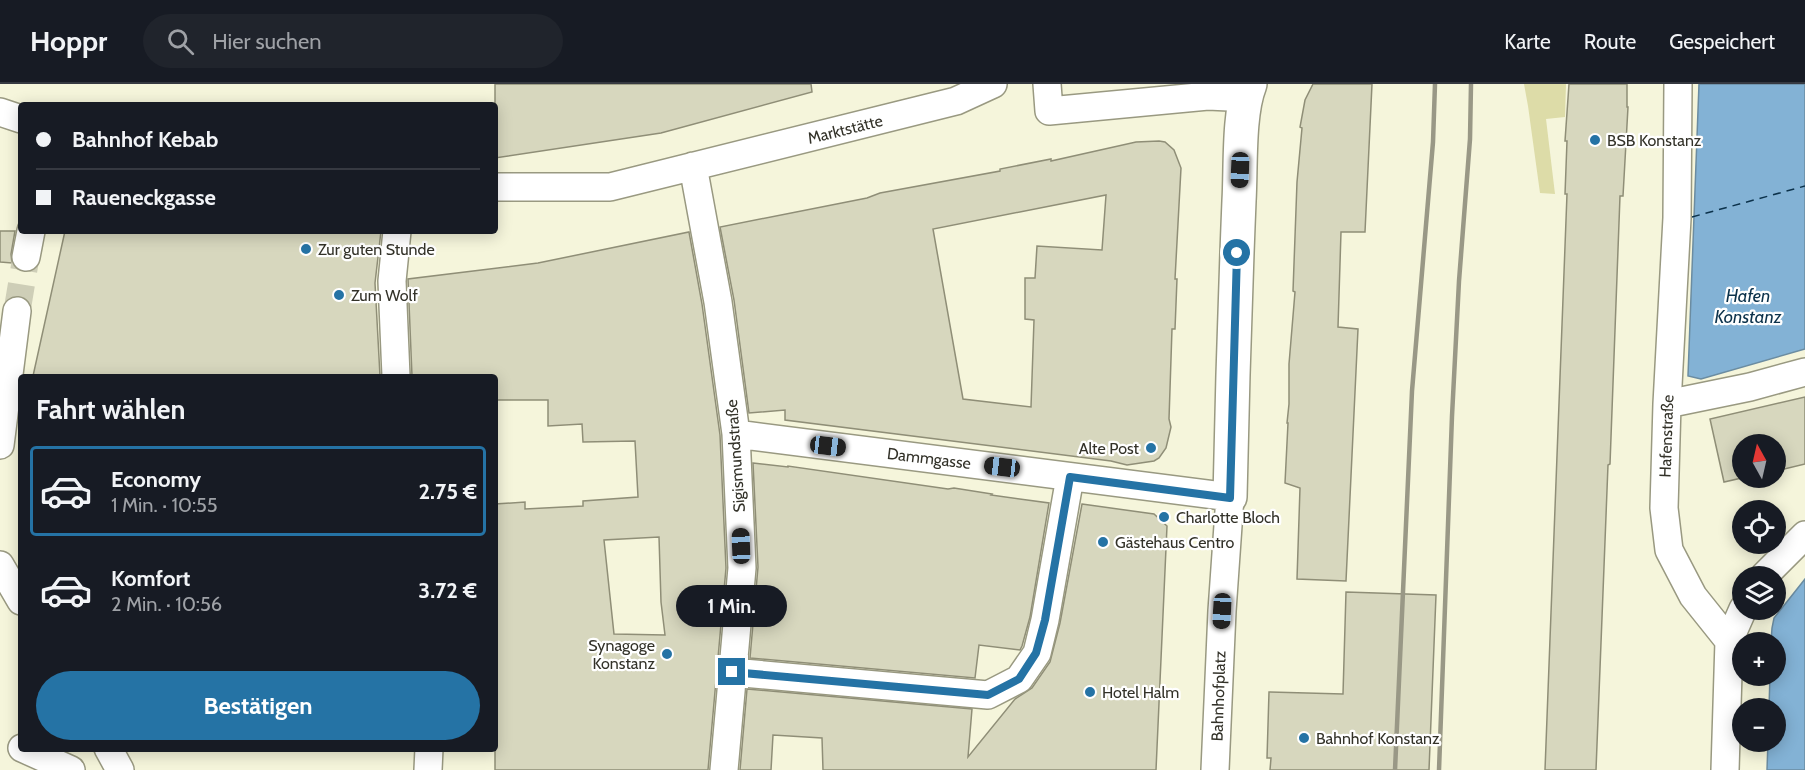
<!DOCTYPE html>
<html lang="de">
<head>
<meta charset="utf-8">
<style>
  body { margin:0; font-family:Cabin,sans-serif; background:#20242c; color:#f1f3f6; height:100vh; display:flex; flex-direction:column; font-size:22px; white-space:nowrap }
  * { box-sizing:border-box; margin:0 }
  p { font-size:20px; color:#9ea1a6 }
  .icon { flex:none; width:33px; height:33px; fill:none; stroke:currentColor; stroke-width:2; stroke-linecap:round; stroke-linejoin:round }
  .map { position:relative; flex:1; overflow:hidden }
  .side { position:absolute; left:18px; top:290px; width:480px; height:378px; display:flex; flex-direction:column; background:#171b24; border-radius:6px; box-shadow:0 3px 15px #0003 }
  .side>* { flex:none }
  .banner { position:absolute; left:18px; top:18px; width:480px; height:132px; border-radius:6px; box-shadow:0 3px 15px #0003; display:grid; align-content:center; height:132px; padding:0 18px; background:#171b24 }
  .needle { width:39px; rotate:352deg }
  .controls { position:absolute; left:1732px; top:350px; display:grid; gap:12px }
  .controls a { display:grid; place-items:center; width:54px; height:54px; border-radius:50%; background:#171b24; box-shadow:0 3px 15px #0003; font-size:30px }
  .end { position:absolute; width:27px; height:27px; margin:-14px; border:8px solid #2573a5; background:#fff; box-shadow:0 0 0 3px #fff }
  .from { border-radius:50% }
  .bubble { position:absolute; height:42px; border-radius:21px; background:#171b24; box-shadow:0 3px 15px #0003; font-size:20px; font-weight:700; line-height:42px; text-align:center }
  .car { position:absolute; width:18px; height:36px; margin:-18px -9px; border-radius:8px; box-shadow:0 0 4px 2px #0007; background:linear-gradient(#222 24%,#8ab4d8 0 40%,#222 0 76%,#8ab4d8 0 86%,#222 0) }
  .banner b { display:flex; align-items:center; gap:21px; height:57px; font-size:22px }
  .banner b+b { border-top:2px solid #363941 }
  .banner i { width:15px; height:15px; background:#f1f3f6 }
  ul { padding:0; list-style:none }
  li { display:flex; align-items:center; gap:18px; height:90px; margin:0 12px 9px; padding:0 6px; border:3px solid transparent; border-radius:6px }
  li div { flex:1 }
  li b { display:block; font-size:22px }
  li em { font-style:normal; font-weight:700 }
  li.on { border-color:#2573a5 }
  li>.icon { width:54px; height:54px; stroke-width:1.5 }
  h2 { padding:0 18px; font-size:27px; line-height:72px }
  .action { display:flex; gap:12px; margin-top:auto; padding:12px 18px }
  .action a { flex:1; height:69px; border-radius:36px; background:#2573a5; color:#fff; font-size:24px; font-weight:700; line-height:69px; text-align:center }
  header { display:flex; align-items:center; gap:36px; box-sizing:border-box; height:84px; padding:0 30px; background:#171b24; border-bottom:2px solid #363941 }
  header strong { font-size:28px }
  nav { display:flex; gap:33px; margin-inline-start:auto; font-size:21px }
  .search { width:420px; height:54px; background:#20242c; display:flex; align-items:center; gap:15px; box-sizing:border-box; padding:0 21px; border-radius:33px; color:#9ea1a6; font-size:22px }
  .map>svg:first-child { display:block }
</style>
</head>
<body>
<header>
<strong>Hoppr</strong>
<div class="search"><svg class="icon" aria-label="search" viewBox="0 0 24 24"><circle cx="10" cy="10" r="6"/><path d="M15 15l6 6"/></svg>Hier suchen</div>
<nav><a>Karte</a><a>Route</a><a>Gespeichert</a></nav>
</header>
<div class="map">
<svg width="1805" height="686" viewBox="0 0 1805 686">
  <rect width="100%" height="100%" fill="#f5f5db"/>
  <path fill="#dddca8" d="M1524 0H1566L1565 33 1546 35 1555 110 1540 109 1528 22Z"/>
  <path fill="#83b2d5" stroke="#6b8ca1" stroke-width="1.5" d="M1699 0H1805V265L1701 295 1688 292Z
    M1805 495V686H1767L1768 657H1776V624H1769L1770 591H1776V558H1771L1772 544 1774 534Z"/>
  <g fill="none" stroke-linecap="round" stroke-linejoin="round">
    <path stroke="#0c324b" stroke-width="1.5" stroke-dasharray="8 6" stroke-linecap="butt" d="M1692 133 1805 102"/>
  </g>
  <path fill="#d7d7be" stroke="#8f8e77" stroke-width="1.5" fill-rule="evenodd" d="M495 0H811L812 8 661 49 495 74Z
    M1313 0H1372L1365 148H1341L1338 243 1358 245 1346 497 1297 495 1300 404 1285 399 1288 339H1287L1289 320V280L1295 208 1293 207 1297 98 1302 44 1300 43 1305 16Z
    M1569 0H1627V23H1628L1623 112H1620L1610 380 1608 381 1596 686H1545L1567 110H1565L1567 57H1565Z
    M1159 57 1165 58 1174 66 1181 84 1175 195H1177L1175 245H1172L1169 335 1171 343 1166 364 1159 374 1154 377 1127 381 1111 377 785 336V326L749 329 734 216 720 143 867 114 880 109 1000 87V85L1051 75V77L1136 58ZM1106 111 1102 166 1037 162 1035 194H1025V235L1034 236 1031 323 963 315 933 145Z
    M0 147H15L11 170 12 179 0 178Z
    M65 147H381L375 199 380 292H33Z
    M689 148 702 220 720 351 726 484 708 686H495V420L525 418V425L583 422V417L638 413 635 357 583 358 582 340 548 342V316H495V292H412L408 195 538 179ZM659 453 661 518 665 551 614 550 604 456Z
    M1805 313V380L1776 387V360H1743V393H1746L1724 398 1710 335Z
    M753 379 788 383V382L948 405 954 404 992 410 991 411 1049 419 1030 533 1022 562 1020 566 979 561 975 594 750 574 758 483Z
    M1082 420 1154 430 1167 442 1156 686H823L822 654 773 651 771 686H740L747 605 972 625 968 673 1015 615 1032 604 1050 578 1060 539Z
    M1346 508 1436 511 1429 686H1270L1271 674H1267L1269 608 1343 610Z"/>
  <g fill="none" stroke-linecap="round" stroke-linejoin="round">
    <path stroke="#ceceb7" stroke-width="27" stroke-dasharray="27 14" stroke-linecap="butt" d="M17 227 26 173"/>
    <g stroke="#999981" stroke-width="30">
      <path id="street" d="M1047 0 1049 27 1208 12 1229 13 1244 16
        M1678 0 1677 134 1667 320 1664 424 1669 466 1693 512 1729 557 1725 686
        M0 28 21 35
        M693 82 718 218 736 350 742 484 724 686
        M495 103H610L956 17 993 0
        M26 173 31 147
        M396 292 392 197 397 147
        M1667 320 1750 303 1805 288
        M736 350 1230 413 1222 527 1215 686
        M0 361 17 227
        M0 481 21 517
        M1764 492 1805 451
        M1729 557 1743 525
        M732 588 988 611 1019 595 1037 569 1045 536 1070 393
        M22 664 71 686
        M108 664 120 686
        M428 686 429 664"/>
    </g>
    <g stroke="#999981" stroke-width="36">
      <path id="secondary" d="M1230 413C1232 315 1235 216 1239 117 1241 84 1238 30 1250 0"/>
    </g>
    <use href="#street" stroke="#fff" stroke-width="27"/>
    <use href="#secondary" stroke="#fff" stroke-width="33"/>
    <path stroke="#999886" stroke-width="4.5" d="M1395 686 1412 307 1433 58 1435 0
      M1439 686 1452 332 1459 197 1470 55 1471 0"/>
  </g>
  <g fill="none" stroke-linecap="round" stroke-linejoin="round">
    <path stroke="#2573a5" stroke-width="8" d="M732 588 988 611 1019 595 1036 569 1045 536 1070 393 1230 414 1237 169"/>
  </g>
  <g fill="#2573a5" stroke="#fff" stroke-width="2">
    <circle cx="1595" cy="56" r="6"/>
    <circle cx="306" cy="165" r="6"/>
    <circle cx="339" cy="211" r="6"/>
    <circle cx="1151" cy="364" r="6"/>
    <circle cx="1164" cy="433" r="6"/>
    <circle cx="1103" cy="458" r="6"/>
    <circle cx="667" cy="570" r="6"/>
    <circle cx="1090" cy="608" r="6"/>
    <circle cx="1304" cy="654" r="6"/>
  </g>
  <g text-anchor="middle" stroke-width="4.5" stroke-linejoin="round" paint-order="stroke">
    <g font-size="16" fill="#333229" stroke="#fff">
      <text transform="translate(845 45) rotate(-14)" y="6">Marktstätte</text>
      <text transform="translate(1666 352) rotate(-88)" y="6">Hafenstraße</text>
      <text transform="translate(735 372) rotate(-94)" y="6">Sigismundstraße</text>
      <text transform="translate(929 374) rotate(7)" y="6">Dammgasse</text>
      <text transform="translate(1218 612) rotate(-88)" y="6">Bahnhofplatz</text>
    </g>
    <g font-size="16" fill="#333229" stroke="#fff" text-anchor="start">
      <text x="1607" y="62">BSB Konstanz</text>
      <text x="318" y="171">Zur guten Stunde</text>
      <text x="351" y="217">Zum Wolf</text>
      <text x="1139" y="370" text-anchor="end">Alte Post</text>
      <text x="1176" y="439">Charlotte Bloch</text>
      <text x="1115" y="464">Gästehaus Centro</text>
      <text x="655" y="567" text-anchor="end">Synagoge<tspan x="655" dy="18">Konstanz</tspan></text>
      <text x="1102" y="614">Hotel Halm</text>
      <text x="1316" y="660">Bahnhof Konstanz</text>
    </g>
    <g font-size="18" font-style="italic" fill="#0c324b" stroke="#fff">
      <text x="1748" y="218">Hafen<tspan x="1748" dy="21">Konstanz</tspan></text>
    </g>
  </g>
</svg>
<div class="controls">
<a><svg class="needle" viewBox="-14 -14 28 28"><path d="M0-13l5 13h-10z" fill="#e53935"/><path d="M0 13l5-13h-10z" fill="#9ea1a6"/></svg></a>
<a><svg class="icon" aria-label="locate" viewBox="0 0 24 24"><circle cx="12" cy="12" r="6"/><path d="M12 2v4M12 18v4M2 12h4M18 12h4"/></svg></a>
<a><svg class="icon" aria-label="layers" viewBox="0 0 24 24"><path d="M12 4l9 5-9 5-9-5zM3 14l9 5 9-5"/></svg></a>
<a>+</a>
<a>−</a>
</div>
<i class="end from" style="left:1237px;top:169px"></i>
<i class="end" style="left:732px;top:588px"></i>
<div class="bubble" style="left:676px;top:501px;width:111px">1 Min.</div>
<i class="car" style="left:1240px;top:86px;rotate:182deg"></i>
<i class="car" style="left:828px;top:362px;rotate:97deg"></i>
<i class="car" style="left:1002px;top:383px;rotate:277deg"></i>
<i class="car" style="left:741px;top:462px;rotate:358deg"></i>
<i class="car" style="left:1222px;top:527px;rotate:183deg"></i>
<div class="banner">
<b><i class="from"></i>Bahnhof Kebab</b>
<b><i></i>Raueneckgasse</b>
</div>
<section class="side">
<h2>Fahrt wählen</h2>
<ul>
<li class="on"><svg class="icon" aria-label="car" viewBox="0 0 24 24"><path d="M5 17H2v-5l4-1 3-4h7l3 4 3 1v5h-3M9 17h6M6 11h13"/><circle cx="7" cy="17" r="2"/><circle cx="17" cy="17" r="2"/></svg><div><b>Economy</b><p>1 Min. · 10:55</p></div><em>2.75 €</em></li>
<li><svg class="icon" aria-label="car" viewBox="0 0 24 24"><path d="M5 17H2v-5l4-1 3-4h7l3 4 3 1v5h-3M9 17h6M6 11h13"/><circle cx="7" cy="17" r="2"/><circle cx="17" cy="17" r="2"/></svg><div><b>Komfort</b><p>2 Min. · 10:56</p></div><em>3.72 €</em></li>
</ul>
<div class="action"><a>Bestätigen</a></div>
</section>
</div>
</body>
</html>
